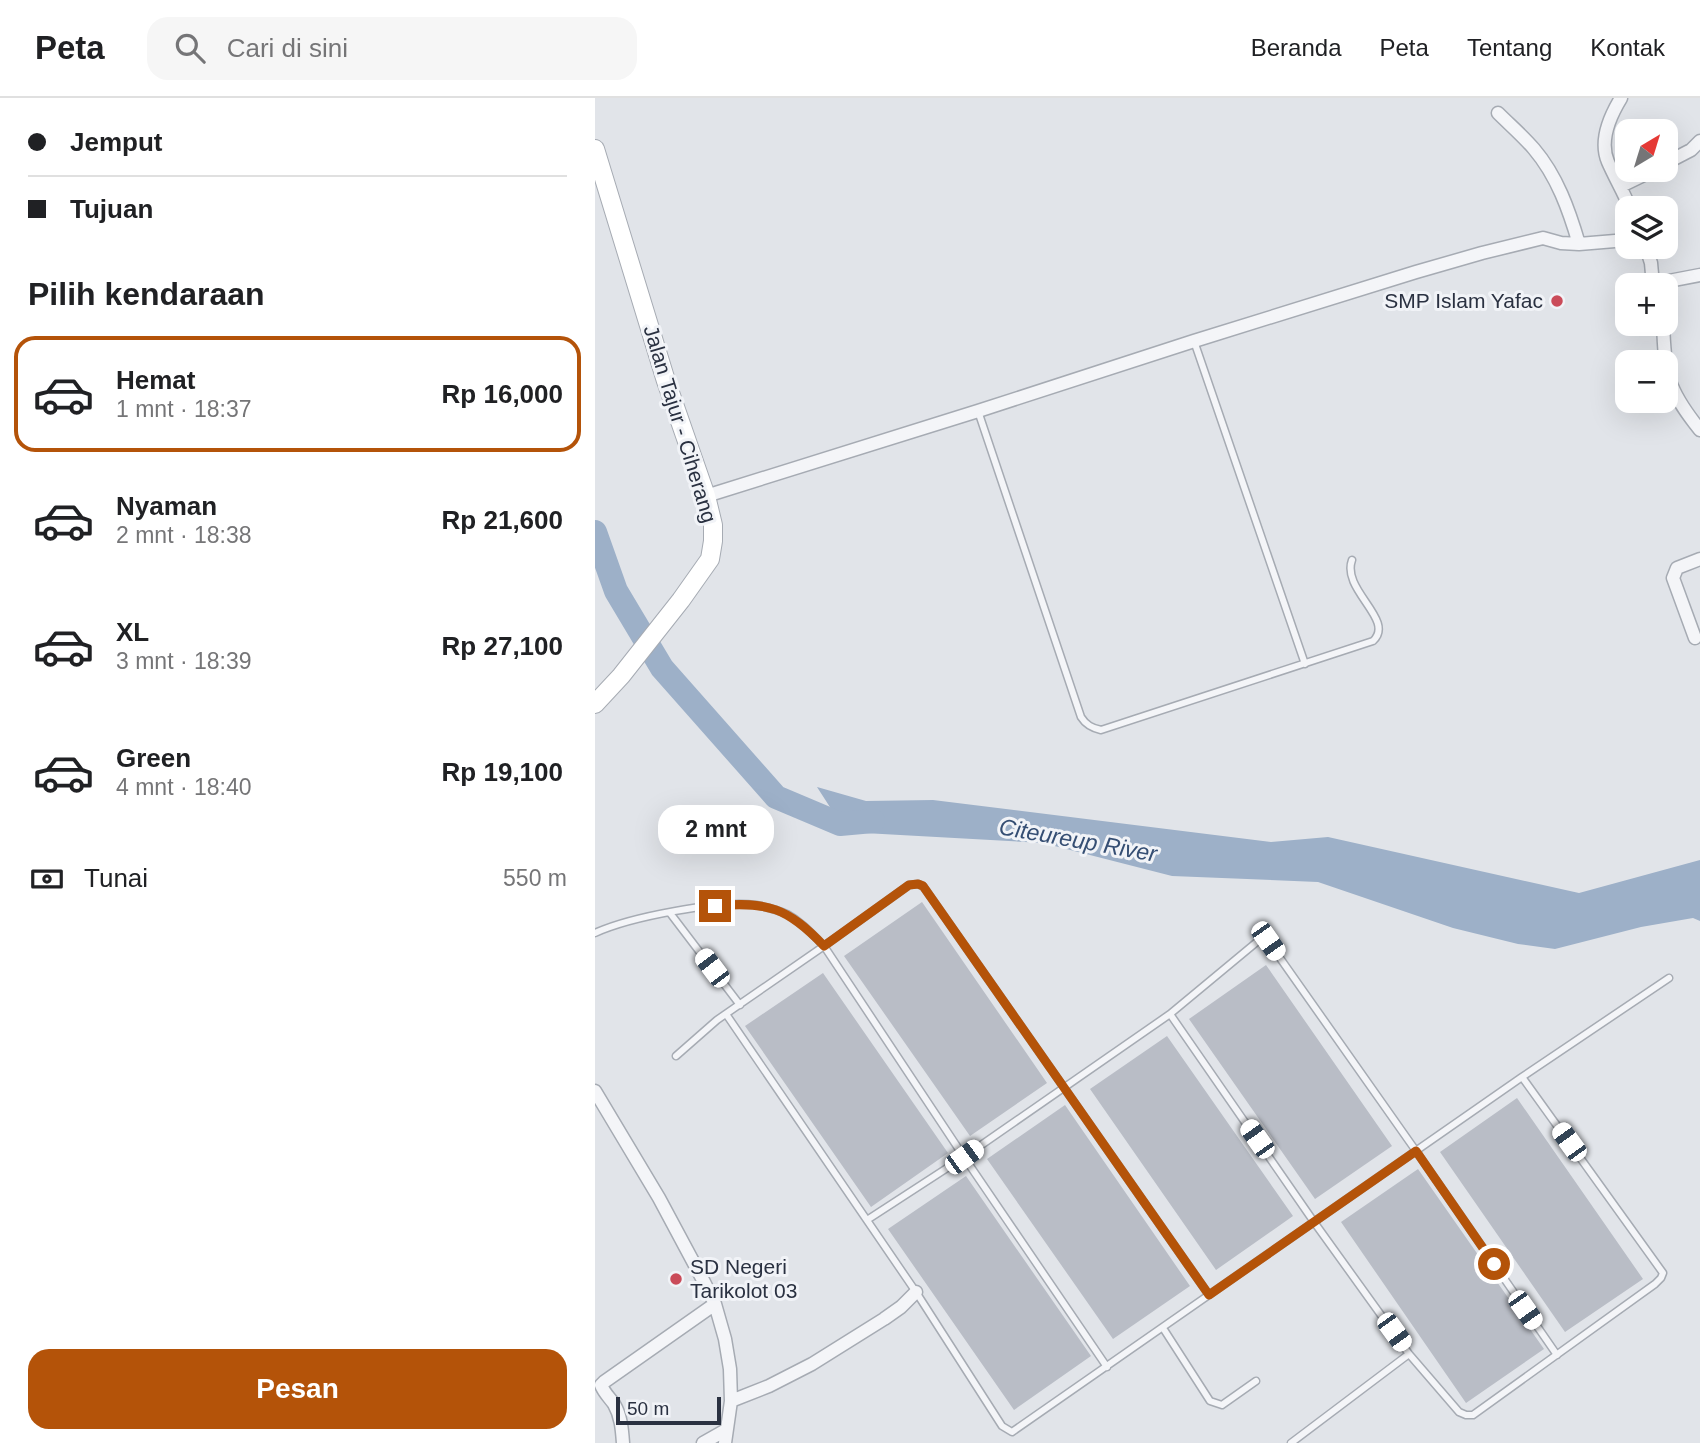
<!DOCTYPE html>
<html lang="id">
<head>
<meta charset="utf-8">
<style>
  body { margin:0; font-family:Arial,sans-serif; background:#f6f6f6; color:#202124; height:100vh; display:flex; flex-direction:column; font-size:26px; white-space:nowrap }
  * { box-sizing:border-box; margin:0 }
  p { font-size:23px; color:#757577 }
  .icon { flex:none; width:38px; height:38px; fill:none; stroke:currentColor; stroke-width:2; stroke-linecap:round; stroke-linejoin:round }
  .map { position:relative; flex:1; overflow:hidden }
  .details { display:flex; flex-direction:column; background:#fff; width:595px }
  .details>* { flex:none }
  .top-card { display:grid; align-content:center; height:154px; padding:0 28px; background:#fff }
  .needle { width:46px; rotate:38deg }
  .buttons { position:absolute; left:1020px; top:21px; display:grid; gap:14px }
  .buttons a { display:grid; place-items:center; width:63px; height:63px; border-radius:14px; background:#fff; box-shadow:0 7px 28px #0002; font-size:35px }
  .scale { position:absolute; left:21px; bottom:18px; width:105px; box-sizing:border-box; padding-left:7px; border:4px solid #2a3141; border-top:0; font-size:19px; line-height:24px; white-space:nowrap; color:#2a3141; -webkit-text-stroke:5px #f1f3f7; paint-order:stroke }
  .end { position:absolute; width:32px; height:32px; margin:-16px; border:9px solid #b45309; background:#fff; box-shadow:0 0 0 4px #fff }
  .from { border-radius:50% }
  .bubble { position:absolute; height:49px; border-radius:21px; background:#fff; box-shadow:0 7px 28px #0002; font-size:23px; font-weight:800; line-height:49px; text-align:center }
  .car { position:absolute; width:21px; height:42px; margin:-21px -10px; border-radius:9px; box-shadow:0 0 5px 2px #0007; background:linear-gradient(#fff 24%,#345 0 40%,#fff 0 76%,#345 0 86%,#fff 0) }
  .top-card b { display:flex; align-items:center; gap:24px; height:66px; font-size:26px }
  .top-card b+b { border-top:2px solid #e0e0e0 }
  .top-card i { width:18px; height:18px; background:#202124 }
  ul { padding:0; list-style:none }
  li { display:flex; align-items:center; gap:21px; height:116px; margin:0 14px 10px; padding:0 14px; border:4px solid transparent; border-radius:21px }
  li div { flex:1 }
  li b { display:block; font-size:26px }
  li em { font-style:normal; font-weight:800 }
  li.on { border-color:#b45309 }
  li>.icon { width:63px; height:63px; stroke-width:1.5 }
  h2 { padding:0 28px; font-size:32px; line-height:84px }
  .pay { display:flex; align-items:center; gap:18px; height:77px; padding:0 28px; font-size:26px }
  .pay p { margin-inline-start:auto }
  .action { display:flex; gap:14px; margin-top:auto; padding:14px 28px }
  .action a { flex:1; height:80px; border-radius:21px; background:#b45309; color:#fff; font-size:28px; font-weight:800; line-height:80px; text-align:center }
  header { display:flex; align-items:center; gap:42px; box-sizing:border-box; height:98px; padding:0 35px; background:#fff; border-bottom:2px solid #e0e0e0 }
  header strong { font-size:33px }
  nav { display:flex; gap:38px; margin-inline-start:auto; font-size:24px }
  .search { width:490px; height:63px; background:#f6f6f6; display:flex; align-items:center; gap:18px; box-sizing:border-box; padding:0 24px; border-radius:21px; color:#757577; font-size:26px }
  main { display:flex; flex:1; min-height:0 }
  .map>svg:first-child { display:block }
</style>
</head>
<body>
<header>
<strong>Peta</strong>
<div class="search"><svg class="icon" aria-label="search" viewBox="0 0 24 24"><circle cx="10" cy="10" r="6"/><path d="M15 15l6 6"/></svg>Cari di sini</div>
<nav><a>Beranda</a><a>Peta</a><a>Tentang</a><a>Kontak</a></nav>
</header>
<main>
<section class="details">
<div class="top-card">
<b><i class="from"></i>Jemput</b>
<b><i></i>Tujuan</b>
</div>
<h2>Pilih kendaraan</h2>
<ul>
<li class="on"><svg class="icon" aria-label="car" viewBox="0 0 24 24"><path d="M5 17H2v-5l4-1 3-4h7l3 4 3 1v5h-3M9 17h6M6 11h13"/><circle cx="7" cy="17" r="2"/><circle cx="17" cy="17" r="2"/></svg><div><b>Hemat</b><p>1 mnt · 18:37</p></div><em>Rp 16,000</em></li>
<li><svg class="icon" aria-label="car" viewBox="0 0 24 24"><path d="M5 17H2v-5l4-1 3-4h7l3 4 3 1v5h-3M9 17h6M6 11h13"/><circle cx="7" cy="17" r="2"/><circle cx="17" cy="17" r="2"/></svg><div><b>Nyaman</b><p>2 mnt · 18:38</p></div><em>Rp 21,600</em></li>
<li><svg class="icon" aria-label="car" viewBox="0 0 24 24"><path d="M5 17H2v-5l4-1 3-4h7l3 4 3 1v5h-3M9 17h6M6 11h13"/><circle cx="7" cy="17" r="2"/><circle cx="17" cy="17" r="2"/></svg><div><b>XL</b><p>3 mnt · 18:39</p></div><em>Rp 27,100</em></li>
<li><svg class="icon" aria-label="car" viewBox="0 0 24 24"><path d="M5 17H2v-5l4-1 3-4h7l3 4 3 1v5h-3M9 17h6M6 11h13"/><circle cx="7" cy="17" r="2"/><circle cx="17" cy="17" r="2"/></svg><div><b>Green</b><p>4 mnt · 18:40</p></div><em>Rp 19,100</em></li>
</ul>
<div class="pay"><svg class="icon" aria-label="cash" viewBox="0 0 24 24"><path d="M3 7h18v10H3z"/><circle cx="12" cy="12" r="2"/></svg>Tunai<p>550 m</p></div>
<div class="action"><a>Pesan</a></div>
</section>
<div class="map">
<svg width="1105" height="1345" viewBox="0 0 1105 1345">
  <rect width="100%" height="100%" fill="#e1e4e9"/>
  <path fill="#9db0c8" d="M222 689 271 703 338 702 676 744 733 739 984 795 1105 762V823L1098 820 1046 829 960 851 923 846 858 830 723 784 577 778 448 745 251 734Z"/>
  <g fill="none" stroke-linecap="round" stroke-linejoin="round">
    <path stroke="#9db0c8" stroke-width="24" d="M0 434 21 493 67 570 181 699 245 726 278 723"/>
  </g>
  <path fill="#b9bdc6" d="M327 804 452 985 375 1038 249 858Z
    M671 867 797 1048 720 1101 594 921Z
    M228 875 353 1055 276 1109 150 928Z
    M572 938 698 1118 621 1172 495 991Z
    M922 1000 1048 1181 970 1234 845 1054Z
    M470 1007 595 1188 518 1241 392 1061Z
    M823 1071 949 1251 871 1305 746 1124Z
    M371 1078 496 1258 419 1312 293 1131Z"/>
  <g fill="none" stroke-linecap="round" stroke-linejoin="round">
    <g stroke="#a6abb3" stroke-width="9">
      <path id="lane" d="M599 243 710 566
        M383 313 486 619C491 627 497 630 506 632L778 543C801 522 746 492 757 462
        M75 815 145 907
        M0 835C35 819 123 802 161 807 171 809 183 812 192 816 207 824 218 837 229 848L369 1059 512 1269
        M131 916 321 1194 407 1328 417 1334C587 1217 757 1098 927 979L1068 1175 1066 1180 1060 1186 878 1317H871L864 1314 814 1256 719 1124 575 916 369 1059 272 1122
        M575 916 663 843 669 841 673 843 821 1053 962 1257
        M81 958 122 922 229 848 314 787 323 786 328 788 614 1197
        M927 979 1074 880
        M568 1230 615 1303 627 1307 661 1283
        M696 1345 814 1256"/>
    </g>
    <g stroke="#a6abb3" stroke-width="15">
      <path id="street" d="M1026 0C1015 18 1004 43 1013 64 1020 80 1029 95 1035 110
        M903 15C915 27 928 38 939 51 962 78 974 112 984 146
        M1071 65 1096 52 1105 43
        M1026 88 1059 72
        M1051 149 1056 165 1058 187
        M1058 186 1105 177
        M1068 226C1069 244 1069 265 1075 283 1081 301 1093 317 1105 332
        M111 398 383 313 599 243 821 174 887 155 948 140 966 145 984 146 1032 142
        M1100 540 1078 480 1082 470 1105 461
        M0 993 64 1100 109 1184 120 1206 130 1241 135 1271 136 1303 130 1345
        M136 1303 174 1288 217 1266 289 1221 306 1209 321 1194
        M28 1345C27 1331 26 1318 19 1306 15 1300 9 1295 6 1287L9 1284 120 1206
        M108 1345 131 1332"/>
    </g>
    <g stroke="#a6abb3" stroke-width="20">
      <path id="secondary" d="M0 51 71 283 111 398 118 427V443L115 461 86 502 26 578 0 606"/>
    </g>
    <use href="#lane" stroke="#f4f5f8" stroke-width="6"/>
    <use href="#street" stroke="#f4f5f8" stroke-width="12"/>
    <use href="#secondary" stroke="#fff" stroke-width="18"/>
  </g>
  <g fill="none" stroke-linecap="round" stroke-linejoin="round">
    <path stroke="#b45309" stroke-width="9" d="M120 808C173 803 193 810 229 848L314 787 323 786 328 788 614 1197 821 1053 899 1166"/>
  </g>
  <g fill="#ca4b59" stroke="#f1f3f7" stroke-width="2.5">
    <circle cx="962" cy="203" r="7"/>
    <circle cx="81" cy="1181" r="7"/>
  </g>
  <g text-anchor="middle" stroke-width="6" stroke-linejoin="round" paint-order="stroke">
    <g font-size="21" fill="#2a3141" stroke="#f1f3f7" text-anchor="end">
      <text x="948" y="210">SMP Islam Yafac</text>
      <text x="95" y="1176" text-anchor="start">SD Negeri<tspan x="95" dy="24">Tarikolot 03</tspan></text>
    </g>
    <g font-size="21" fill="#2a3141" stroke="#f1f3f7">
      <text transform="translate(85 326) rotate(73)" y="7">Jalan Tajur - Ciherang</text>
    </g>
    <g font-size="23" font-style="italic" fill="#354e73" stroke="#f1f3f7">
      <text transform="translate(483 742) rotate(10)" y="8">Citeureup River</text>
    </g>
  </g>
</svg>
<div class="buttons">
<a><svg class="needle" viewBox="-14 -14 28 28"><path d="M0-13l5 13h-10z" fill="#e53935"/><path d="M0 13l5-13h-10z" fill="#757577"/></svg></a>
<a><svg class="icon" aria-label="layers" viewBox="0 0 24 24"><path d="M12 4l9 5-9 5-9-5zM3 14l9 5 9-5"/></svg></a>
<a>+</a>
<a>−</a>
</div>
<div class="scale">50 m</div>
<i class="end from" style="left:899px;top:1166px"></i>
<i class="end" style="left:120px;top:808px"></i>
<div class="bubble" style="left:63px;top:707px;width:116px">2 mnt</div>
<i class="car" style="left:673px;top:843px;rotate:145deg"></i>
<i class="car" style="left:117px;top:870px;rotate:323deg"></i>
<i class="car" style="left:662px;top:1041px;rotate:325deg"></i>
<i class="car" style="left:974px;top:1044px;rotate:324deg"></i>
<i class="car" style="left:369px;top:1059px;rotate:54deg"></i>
<i class="car" style="left:930px;top:1212px;rotate:145deg"></i>
<i class="car" style="left:799px;top:1234px;rotate:144deg"></i>
</div>
</main>
</body>
</html>
